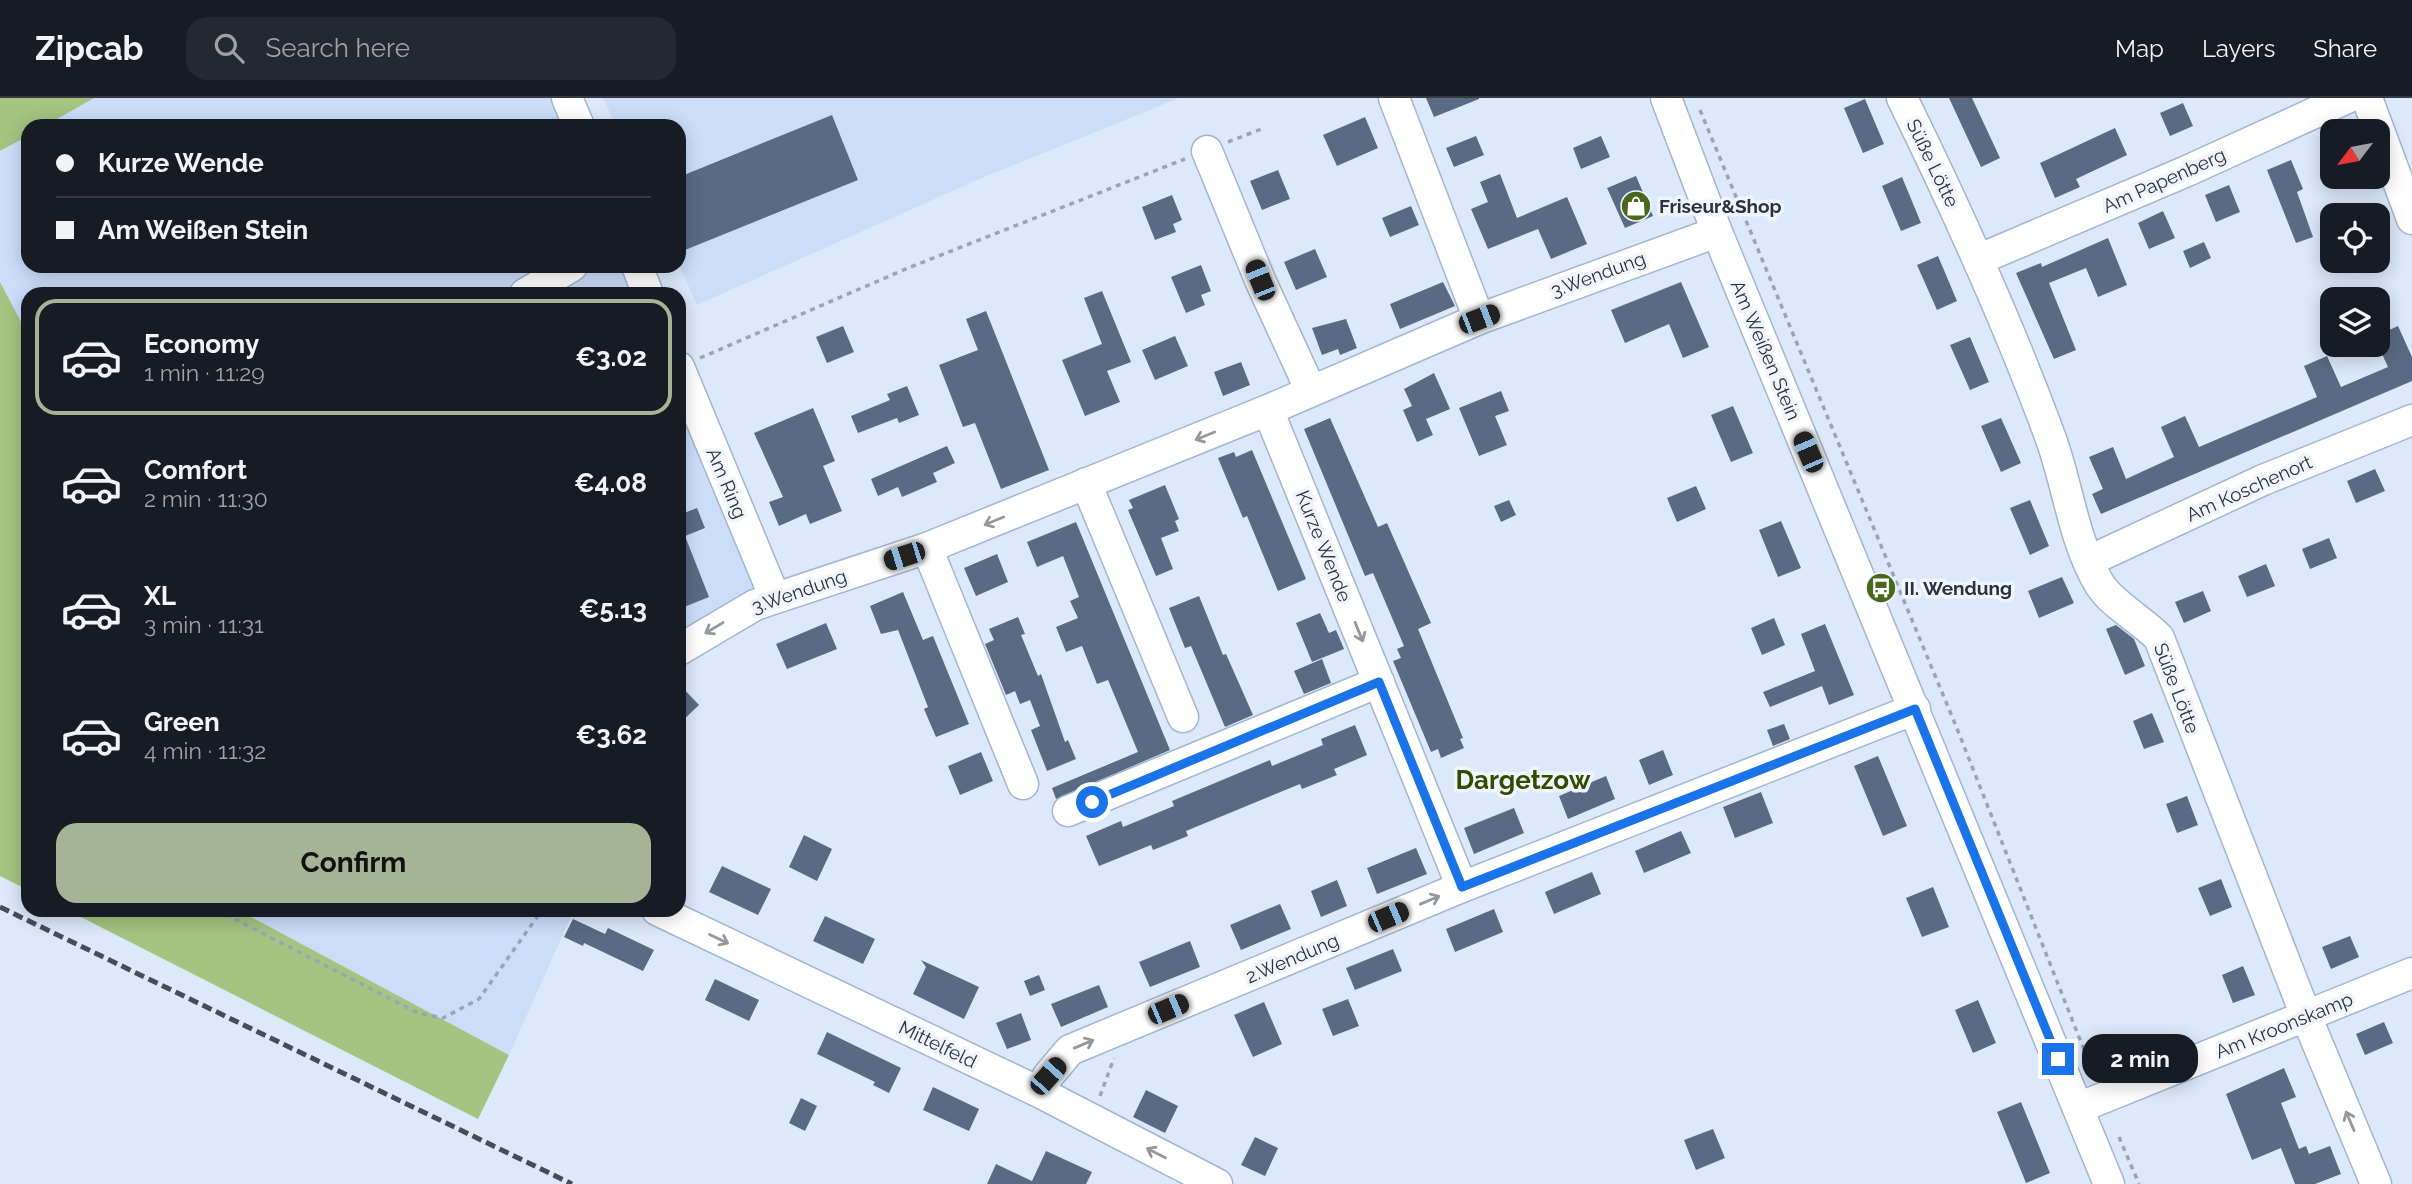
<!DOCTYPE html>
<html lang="en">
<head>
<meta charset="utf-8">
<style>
  body { margin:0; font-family:Raleway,sans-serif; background:#242831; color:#f1f3f6; height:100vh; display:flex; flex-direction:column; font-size:26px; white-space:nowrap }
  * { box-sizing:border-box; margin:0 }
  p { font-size:23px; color:#9ea1a6 }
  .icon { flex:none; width:38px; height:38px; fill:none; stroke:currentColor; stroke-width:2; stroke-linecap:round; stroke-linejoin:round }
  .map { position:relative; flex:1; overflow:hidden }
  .sheet { position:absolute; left:21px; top:189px; width:665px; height:630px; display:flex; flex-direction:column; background:#171b24; border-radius:21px; box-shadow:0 4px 18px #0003 }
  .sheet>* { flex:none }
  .top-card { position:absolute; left:21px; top:21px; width:665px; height:154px; border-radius:21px; box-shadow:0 4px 18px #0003; display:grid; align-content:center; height:154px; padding:0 35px; background:#171b24 }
  .needle { width:46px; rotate:238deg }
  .buttons { position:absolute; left:2320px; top:21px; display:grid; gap:14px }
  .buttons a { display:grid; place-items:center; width:70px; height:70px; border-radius:14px; background:#171b24; box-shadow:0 4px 18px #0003; font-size:35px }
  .end { position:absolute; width:32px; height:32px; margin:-16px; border:9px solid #1a73e8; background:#fff; box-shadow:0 0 0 4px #fff }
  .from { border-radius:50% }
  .bubble { position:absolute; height:49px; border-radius:21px; background:#171b24; box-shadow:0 4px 18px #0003; font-size:23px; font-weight:700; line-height:49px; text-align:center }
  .car { position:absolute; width:21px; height:42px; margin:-21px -10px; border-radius:9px; box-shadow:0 0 5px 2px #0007; background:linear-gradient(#222 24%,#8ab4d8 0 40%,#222 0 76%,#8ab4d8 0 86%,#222 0) }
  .top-card b { display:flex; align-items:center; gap:24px; height:66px; font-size:26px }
  .top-card b+b { border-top:2px solid #363941 }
  .top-card i { width:18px; height:18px; background:#f1f3f6 }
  ul { padding:12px 0 0; list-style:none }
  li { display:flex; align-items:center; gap:21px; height:116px; margin:0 14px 10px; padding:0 21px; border:4px solid transparent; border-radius:21px }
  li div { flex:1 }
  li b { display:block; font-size:26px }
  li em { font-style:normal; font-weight:700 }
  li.active { border-color:#a5b494 }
  li>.icon { width:63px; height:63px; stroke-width:1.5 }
  .button { display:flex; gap:14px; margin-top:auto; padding:14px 35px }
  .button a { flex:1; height:80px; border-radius:21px; background:#a5b494; color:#111; font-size:28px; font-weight:700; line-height:80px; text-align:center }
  header { display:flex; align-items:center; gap:42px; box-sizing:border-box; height:98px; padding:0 35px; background:#171b24; border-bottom:2px solid #363941 }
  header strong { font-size:33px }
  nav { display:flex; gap:38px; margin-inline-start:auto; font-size:24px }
  .search { width:490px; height:63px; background:#242831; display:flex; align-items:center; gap:18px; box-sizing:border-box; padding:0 24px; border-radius:21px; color:#9ea1a6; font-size:26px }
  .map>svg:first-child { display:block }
</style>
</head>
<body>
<header>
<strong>Zipcab</strong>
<div class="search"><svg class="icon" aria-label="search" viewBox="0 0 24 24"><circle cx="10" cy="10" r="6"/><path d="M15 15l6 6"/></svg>Search here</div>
<nav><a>Map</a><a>Layers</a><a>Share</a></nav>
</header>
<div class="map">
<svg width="2412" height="1086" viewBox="0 0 2412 1086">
  <rect width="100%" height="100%" fill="#dce9fa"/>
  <path fill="#cadefa" d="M94 0H566L578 28H45Z
    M603 0H1179L977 82 697 207 679 167V28H616Z
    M28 38V168H637L648 196H28V237L0 184V54Z
    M679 269 775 500 679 552Z
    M238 812H574L509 957Z"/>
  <path fill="#a4c481" d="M0 0H94L45 28H28V38L0 53Z
    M0 184 28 237V792L0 778Z
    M67 812H238L509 957 478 1021Z"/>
  <path fill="#596b84" d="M1426 0H1479V1L1434 19Z
    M1949 0H1972L2000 60 1981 69Z
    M1865 1 1884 46 1863 55 1844 10Z
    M2183 5 2193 28 2170 38 2160 15Z
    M832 17 858 82 685 152 679 136V79Z
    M1365 19 1378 50 1337 68 1323 37Z
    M2115 30 2127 57 2076 81 2080 89 2055 100 2040 65Z
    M1476 38 1484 57 1454 69 1446 50Z
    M1601 38 1610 59 1581 71 1573 50Z
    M2291 62 2303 91 2297 94 2313 139 2296 145 2267 72Z
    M1278 72 1290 101 1262 112 1250 83Z
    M1500 76 1517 120 1567 99 1587 146 1551 161 1538 131 1488 151 1471 111 1488 104 1480 84Z
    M1636 78 1653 118 1625 130 1607 90Z
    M1902 79 1921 125 1901 133 1882 88Z
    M2229 87 2240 114 2216 124 2205 97Z
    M1172 97 1182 122 1173 126 1176 134 1155 142 1142 109Z
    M1411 108 1419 127 1390 139 1382 120Z
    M2163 113 2175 140 2149 151 2138 125Z
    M2108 140 2127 187 2098 199 2086 170 2049 185 2076 252 2054 261 2016 175 2041 165 2042 169Z
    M2204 144 2211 160 2190 170 2183 153Z
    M1315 151 1327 179 1296 192 1284 164Z
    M1938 158 1957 203 1937 212 1917 167Z
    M1201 167 1211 193 1201 197 1205 207 1186 215 1171 179Z
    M1443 184 1455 208 1400 231 1390 206Z
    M1681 184 1709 249 1683 260 1669 226 1625 245 1611 212Z
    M1102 193 1131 264 1107 273 1120 304 1085 318 1062 262 1102 246 1084 200Z
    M986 213 1049 372 1001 391 975 325 963 329 939 267 978 252 966 221Z
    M1346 221 1357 250 1340 257 1338 251 1322 257 1312 230Z
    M843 228 854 254 827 265 816 239Z
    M2398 228 2412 259V283L2101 416 2092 396 2103 391 2089 359 2113 349 2126 381 2174 359 2161 329 2185 318 2199 349 2317 299 2304 268 2327 258 2341 289 2388 269 2378 247V237Z
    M1175 238 1188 268 1155 282 1142 252Z
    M1970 239 1989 284 1970 292 1950 247Z
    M1241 264 1250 287 1223 298 1214 274Z
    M1434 275 1450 311 1426 321 1433 337 1417 344 1403 312 1412 308 1404 291Z
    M907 288 919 317 899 325 897 320 858 335 851 318 890 302 887 296Z
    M1501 293 1509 313 1495 318 1507 347 1479 358 1459 310Z
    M1733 308 1753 355 1731 364 1711 317Z
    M813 310 835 363 823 368 842 413 810 426 806 416 779 428 769 404 783 399 754 335Z
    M1330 320 1378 429 1387 425 1431 525 1418 531 1463 640 1460 641 1464 650 1441 660 1438 651 1431 654 1393 563 1401 560 1397 551 1404 548 1373 475 1365 478 1304 331Z
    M2001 320 2021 365 2001 374 1981 328Z
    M947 348 955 365 933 375 937 384 902 399 898 389 878 398 871 381Z
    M1252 352 1306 481 1278 493 1247 418 1243 420 1218 360 1234 354 1236 359Z
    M2375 371 2385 393 2356 405 2347 383Z
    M1165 387 1179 421 1175 423 1179 433 1161 440 1173 471 1156 478 1128 412 1133 410 1129 402Z
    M1696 388 1706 411 1677 424 1667 400Z
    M1509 402 1516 417 1501 424 1494 408Z
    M2030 402 2049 448 2030 457 2010 410Z
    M697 410 705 430 685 438 709 499 679 511V417Z
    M1781 423 1801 470 1778 479 1759 432Z
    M1076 424 1170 652 1056 701 1052 690 1138 654 1108 582 1097 586 1082 548 1066 554 1056 529 1078 520 1070 503 1079 499 1063 458 1037 469 1027 444Z
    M2329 440 2337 460 2310 471 2302 451Z
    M997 456 1008 484 976 498 964 470Z
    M2266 466 2275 488 2247 499 2238 478Z
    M2062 479 2074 505 2039 520 2028 493Z
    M2203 493 2211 513 2184 525 2175 504Z
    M903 494 923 542 933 538 969 626 936 639 924 611 928 609 898 532 881 536 870 508Z
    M1199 498 1223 557 1226 556 1253 617 1225 629 1191 548 1185 550 1169 510Z
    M1320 515 1329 535 1336 532 1344 551 1312 564 1296 525Z
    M1018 519 1025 536 1021 537 1038 578 1041 576 1065 644 1068 642 1076 661 1047 673 1031 632 1040 628 1030 602 1020 606 1015 593 1006 597 985 546 994 542 989 531Z
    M1774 520 1785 547 1762 557 1751 530Z
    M826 525 837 551 787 571 776 546Z
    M1825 526 1854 597 1829 607 1822 588 1770 609 1763 594 1815 573 1801 536Z
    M2116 527 2134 541 2145 568 2125 577 2106 531Z
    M1322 561 1331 585 1304 596 1294 573Z
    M679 586 699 607 679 626Z
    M2152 615 2164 644 2144 651 2133 623Z
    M1784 626 1790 641 1773 648 1767 632Z
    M1355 627 1367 657 1334 671 1337 677 1302 691 1300 686 1186 733 1188 738 1153 752 1151 747 1099 768 1086 738 1121 723 1123 729 1174 708 1172 703 1270 662 1272 668 1323 647 1321 641Z
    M1663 652 1673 677 1649 687 1639 662Z
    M981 654 993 683 960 697 948 668Z
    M1878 658 1907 728 1883 738 1854 668Z
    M1606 678 1615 701 1568 721 1559 698Z
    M1761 694 1773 725 1735 740 1723 709Z
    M2187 698 2198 727 2177 735 2166 706Z
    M1514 710 1524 735 1474 756 1464 730Z
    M1681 733 1691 755 1644 775 1635 753Z
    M804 737 832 751 817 783 789 769Z
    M1416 750 1427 776 1377 796 1367 770Z
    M722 768 771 791 758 817 709 794Z
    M1592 774 1601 796 1554 816 1545 794Z
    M2221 781 2232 809 2210 818 2198 790Z
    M1337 782 1347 808 1321 819 1311 793Z
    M1933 789 1949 829 1922 839 1906 800Z
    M1280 806 1291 831 1241 852 1230 827Z
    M1494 811 1503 834 1455 854 1446 831Z
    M825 818 875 841 863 866 813 843Z
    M573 821 605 836 608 830 654 852 643 873 584 845 583 848 564 839Z
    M2350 838 2359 859 2331 871 2322 849Z
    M1190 843 1200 869 1150 889 1139 864Z
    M1393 851 1402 873 1355 892 1346 870Z
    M921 862 979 889 964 921 913 896 926 869Z
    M2243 868 2255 897 2233 905 2222 877Z
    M1039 877 1045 892 1030 898 1024 883Z
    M715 881 759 902 749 923 705 902Z
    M1099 887 1108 909 1061 929 1051 906Z
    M1348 901 1359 928 1333 938 1322 911Z
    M1978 902 1996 945 1973 955 1955 912Z
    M1264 904 1282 946 1253 959 1234 917Z
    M1021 915 1031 942 1007 951 996 925Z
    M2384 924 2393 945 2365 957 2356 936Z
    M827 934 901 970 889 995 873 987 875 984 817 956Z
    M2284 970 2296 999 2281 1005 2299 1051 2306 1048 2309 1056 2330 1048 2341 1076 2315 1086H2295L2281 1050 2252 1062 2226 996Z
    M933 989 979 1011 969 1033 923 1012Z
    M1146 992 1178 1008 1165 1035 1133 1019Z
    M801 1000 817 1008 805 1033 789 1025Z
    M2021 1004 2050 1075 2026 1085 1997 1014Z
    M1713 1031 1725 1060 1696 1072 1684 1042Z
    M1255 1039 1278 1050 1265 1078 1241 1067Z
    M1046 1053 1092 1074 1086 1086H987L996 1066 1032 1083Z"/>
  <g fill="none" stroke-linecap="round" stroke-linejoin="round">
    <g stroke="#a1b5d0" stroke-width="33">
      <path id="minor" d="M567 0 579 28
        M1394 0 1479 221
        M1666 0 1717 134 2109 1086
        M1902 0C1957 112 2008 224 2051 341 2068 388 2074 445 2100 487 2113 507 2142 522 2159 540L2306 918 2376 1086
        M2367 0 2412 121
        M1207 53 1260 182 1311 293
        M1980 161 2187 73 2347 0
        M637 168 648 196
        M525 196 572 168
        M679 269 775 500
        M1268 312 1462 789
        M1086 385 1183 619
        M927 450 1023 686
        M2089 463 2263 382 2412 322
        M679 552 755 507 927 450 1268 312 1479 221 1717 134
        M1068 713 1379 584
        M657 812 1039 994 1217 1086
        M1039 994 1048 978 1070 952 1462 789 1915 611
        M2078 1010 2412 875"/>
    </g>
    <path stroke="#9aa5b4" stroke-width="3.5" stroke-dasharray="5 5" stroke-linecap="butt" d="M1700 12 1956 628 2094 977
      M1228 44 1264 30
      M679 231 685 246
      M700 260 908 170 1185 61
      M217 812 418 915 443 920 479 901 542 812
      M1100 998 1114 960
      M2119 1039 2139 1086"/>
    <use href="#minor" stroke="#fff" stroke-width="30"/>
    <path stroke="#444d59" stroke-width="5" stroke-dasharray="10 5" stroke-linecap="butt" d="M0 809 572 1086"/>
  </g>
  <defs><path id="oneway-shaft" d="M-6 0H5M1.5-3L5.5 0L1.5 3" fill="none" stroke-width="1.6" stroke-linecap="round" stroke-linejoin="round" transform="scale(1.75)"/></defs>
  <g stroke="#94989e">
    <use href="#oneway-shaft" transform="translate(1205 338) rotate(158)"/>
    <use href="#oneway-shaft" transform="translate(994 423) rotate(158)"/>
    <use href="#oneway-shaft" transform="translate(714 530) rotate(149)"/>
    <use href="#oneway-shaft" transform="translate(1359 534) rotate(68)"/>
    <use href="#oneway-shaft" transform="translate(1430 802) rotate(-23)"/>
    <use href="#oneway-shaft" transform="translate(719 841) rotate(26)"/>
    <use href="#oneway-shaft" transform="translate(1084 946) rotate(-23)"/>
    <use href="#oneway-shaft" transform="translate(2350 1023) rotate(-113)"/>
    <use href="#oneway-shaft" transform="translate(1156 1055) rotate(-153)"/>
  </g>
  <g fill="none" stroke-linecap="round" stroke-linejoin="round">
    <path stroke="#1a73e8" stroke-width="9" d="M1092 704 1379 584 1462 789 1915 611 2058 961"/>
  </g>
  <defs>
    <g id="shop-disc" transform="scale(1.575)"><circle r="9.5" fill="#48681d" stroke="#f1f5fb"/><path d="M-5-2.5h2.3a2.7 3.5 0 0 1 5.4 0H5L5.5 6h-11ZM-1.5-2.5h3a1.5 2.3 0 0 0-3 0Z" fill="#fff"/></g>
    <g id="bus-disc" transform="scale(1.575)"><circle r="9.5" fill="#48681d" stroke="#f1f5fb"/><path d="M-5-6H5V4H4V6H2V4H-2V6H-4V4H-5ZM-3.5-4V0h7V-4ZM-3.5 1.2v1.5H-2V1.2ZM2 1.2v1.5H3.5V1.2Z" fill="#fff"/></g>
  </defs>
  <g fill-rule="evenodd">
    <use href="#shop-disc" x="1636" y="108"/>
    <use href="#bus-disc" x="1881" y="490"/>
  </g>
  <g text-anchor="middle" stroke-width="7" stroke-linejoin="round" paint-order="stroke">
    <g font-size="19" fill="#2a323d" stroke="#f1f5fb">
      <text transform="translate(1933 65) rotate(64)" y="7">Süße Lötte</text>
      <text transform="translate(2164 82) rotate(-24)" y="7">Am Papenberg</text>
      <text transform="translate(1598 176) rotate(-20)" y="7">3.Wendung</text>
      <text transform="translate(1766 252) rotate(67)" y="7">Am Weißen Stein</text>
      <text transform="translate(727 385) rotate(67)" y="7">Am Ring</text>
      <text transform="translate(2249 390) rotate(-24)" y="7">Am Koschenort</text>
      <text transform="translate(1324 448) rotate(68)" y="7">Kurze Wende</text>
      <text transform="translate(799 493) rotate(-19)" y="7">3.Wendung</text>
      <text transform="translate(2177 590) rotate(69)" y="7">Süße Lötte</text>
      <text transform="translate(1292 860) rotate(-23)" y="7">2.Wendung</text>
      <text transform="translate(2284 927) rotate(-22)" y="7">Am Kroonskamp</text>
      <text transform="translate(938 946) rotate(26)" y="7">Mittelfeld</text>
    </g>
    <g font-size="19" font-weight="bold" fill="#2a323d" stroke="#f1f5fb" text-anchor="start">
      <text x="1659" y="115">Friseur&amp;Shop</text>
      <text x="1904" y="497">II. Wendung</text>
    </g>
    <g font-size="26" font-weight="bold" fill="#304c01" stroke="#f1f5fb">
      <text x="1523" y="691">Dargetzow</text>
    </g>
  </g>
</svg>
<div class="buttons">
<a><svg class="needle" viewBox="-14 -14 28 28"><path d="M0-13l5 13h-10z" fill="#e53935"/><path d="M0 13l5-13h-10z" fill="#9ea1a6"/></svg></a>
<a><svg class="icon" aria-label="locate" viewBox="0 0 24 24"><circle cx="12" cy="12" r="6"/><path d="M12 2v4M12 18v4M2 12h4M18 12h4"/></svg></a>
<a><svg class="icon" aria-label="layers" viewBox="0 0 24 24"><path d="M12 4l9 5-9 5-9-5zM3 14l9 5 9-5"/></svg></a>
</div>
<i class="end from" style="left:1092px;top:704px"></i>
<i class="end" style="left:2058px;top:961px"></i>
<div class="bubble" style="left:2082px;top:936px;width:116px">2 min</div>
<i class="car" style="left:1260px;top:182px;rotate:338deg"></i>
<i class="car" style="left:1479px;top:221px;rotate:69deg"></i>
<i class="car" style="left:1808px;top:354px;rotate:337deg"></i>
<i class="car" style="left:904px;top:458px;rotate:252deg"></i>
<i class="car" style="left:1388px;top:819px;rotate:67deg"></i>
<i class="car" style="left:1168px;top:911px;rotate:67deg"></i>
<i class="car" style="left:1048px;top:978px;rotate:42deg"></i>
<div class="top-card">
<b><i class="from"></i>Kurze Wende</b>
<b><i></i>Am Weißen Stein</b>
</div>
<section class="sheet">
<ul>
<li class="active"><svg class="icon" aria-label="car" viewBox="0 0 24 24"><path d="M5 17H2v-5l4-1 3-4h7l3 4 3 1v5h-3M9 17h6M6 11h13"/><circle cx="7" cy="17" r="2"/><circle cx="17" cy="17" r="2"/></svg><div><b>Economy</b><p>1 min · 11:29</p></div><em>€3.02</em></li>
<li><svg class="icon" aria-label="car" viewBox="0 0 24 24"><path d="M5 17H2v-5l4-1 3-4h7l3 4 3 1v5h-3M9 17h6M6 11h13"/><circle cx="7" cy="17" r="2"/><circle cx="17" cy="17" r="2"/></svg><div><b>Comfort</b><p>2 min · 11:30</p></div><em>€4.08</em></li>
<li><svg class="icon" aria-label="car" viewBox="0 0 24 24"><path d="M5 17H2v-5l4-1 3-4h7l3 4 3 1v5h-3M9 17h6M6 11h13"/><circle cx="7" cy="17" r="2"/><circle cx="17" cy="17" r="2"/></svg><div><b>XL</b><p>3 min · 11:31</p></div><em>€5.13</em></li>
<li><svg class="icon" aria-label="car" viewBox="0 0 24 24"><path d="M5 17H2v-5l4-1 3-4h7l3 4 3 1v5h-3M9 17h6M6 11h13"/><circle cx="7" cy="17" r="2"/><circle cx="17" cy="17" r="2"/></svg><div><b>Green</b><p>4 min · 11:32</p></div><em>€3.62</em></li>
</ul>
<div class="button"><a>Confirm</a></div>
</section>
</div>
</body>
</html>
